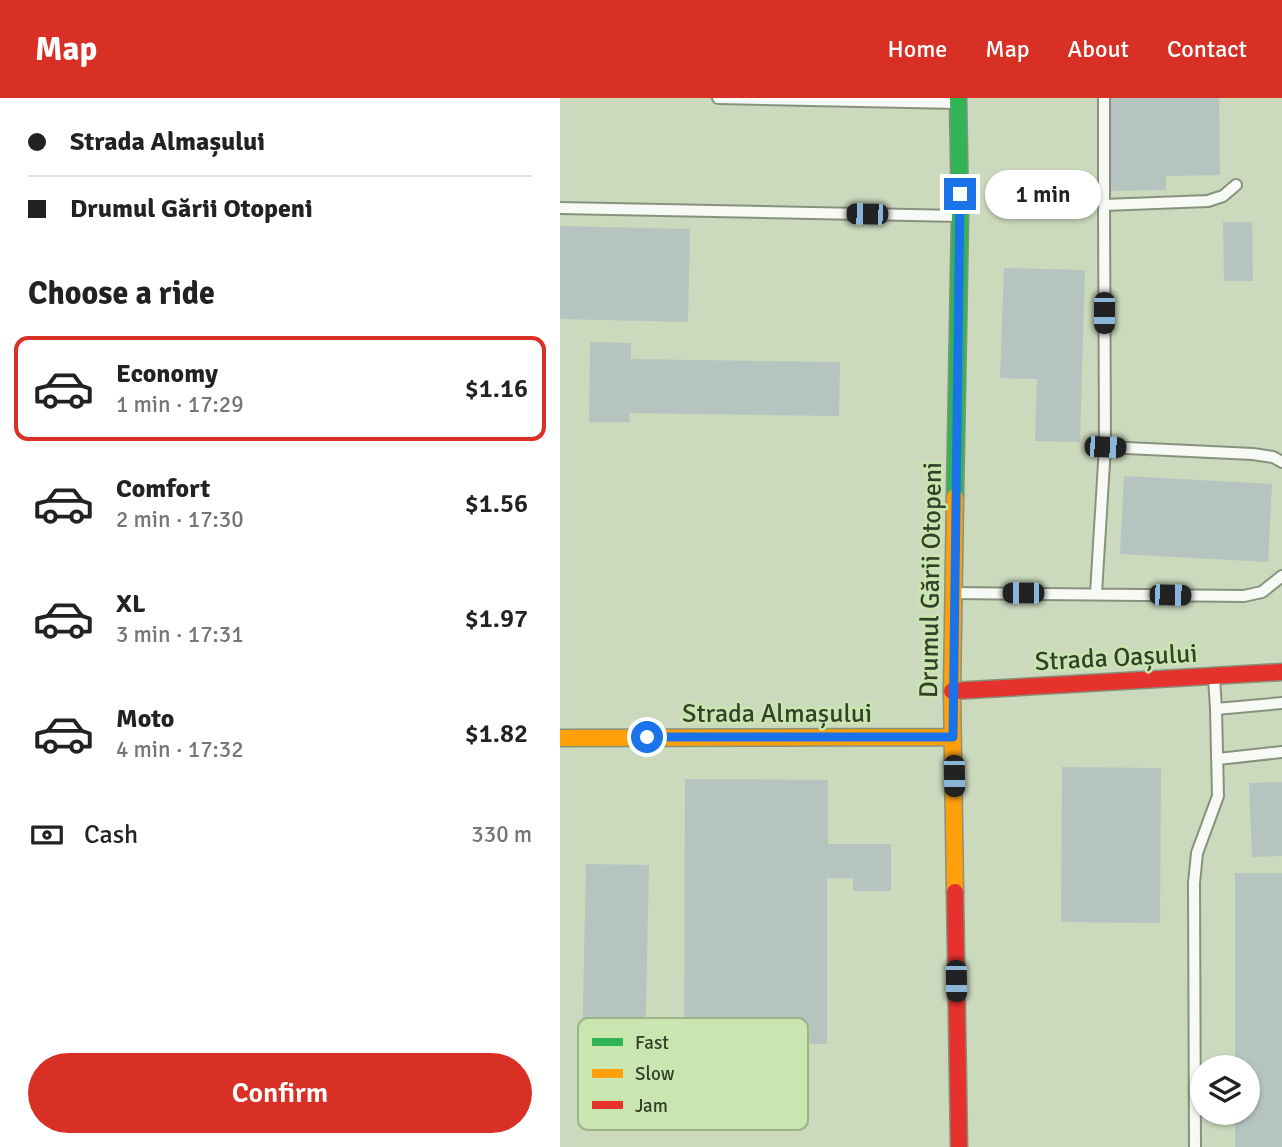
<!DOCTYPE html>
<html lang="en">
<head>
<meta charset="utf-8">
<style>
  body { margin:0; font-family:Signika,sans-serif; background:#f6f6f6; color:#222; height:100vh; display:flex; flex-direction:column; font-size:26px; white-space:nowrap }
  * { box-sizing:border-box; margin:0 }
  p { font-size:23px; color:#767676 }
  .icon { flex:none; width:38px; height:38px; fill:none; stroke:currentColor; stroke-width:2; stroke-linecap:round; stroke-linejoin:round }
  .map { position:relative; flex:1; overflow:hidden }
  .side { display:flex; flex-direction:column; background:#fff; width:560px }
  .side>* { flex:none }
  .hud { display:grid; align-content:center; height:154px; padding:0 28px; background:#fff }
  .fabs { position:absolute; left:630px; top:957px; display:grid; gap:14px }
  .fabs a { display:grid; place-items:center; width:70px; height:70px; border-radius:50%; background:#fff; box-shadow:0 2px 5px #0004; font-size:35px }
  .end { position:absolute; width:32px; height:32px; margin:-16px; border:9px solid #1a73e8; background:#fff; box-shadow:0 0 0 4px #fff }
  .from { border-radius:50% }
  .bubble { position:absolute; height:49px; border-radius:24px; background:#fff; box-shadow:0 2px 5px #0004; font-size:23px; font-weight:600; line-height:49px; text-align:center }
  .car { position:absolute; width:21px; height:42px; margin:-21px -10px; border-radius:9px; box-shadow:0 0 5px 2px #0007; background:linear-gradient(#222 24%,#8ab4d8 0 40%,#222 0 76%,#8ab4d8 0 86%,#222 0) }
  .hud b { display:flex; align-items:center; gap:24px; height:66px; font-size:26px }
  .hud b+b { border-top:2px solid #e0e0e0 }
  .hud i { width:18px; height:18px; background:#222 }
  ul { padding:0; list-style:none }
  li { display:flex; align-items:center; gap:21px; height:105px; margin:0 14px 10px; padding:0 14px; border:4px solid transparent; border-radius:14px }
  li div { flex:1 }
  li b { display:block; font-size:26px }
  li em { font-style:normal; font-weight:600 }
  li.selected { border-color:#d93025 }
  li>.icon { width:63px; height:63px; stroke-width:1.5 }
  h2 { padding:0 28px; font-size:32px; line-height:84px }
  .pay { display:flex; align-items:center; gap:18px; height:77px; padding:0 28px; font-size:26px }
  .pay p { margin-inline-start:auto }
  .cta { display:flex; gap:14px; margin-top:auto; padding:14px 28px }
  .cta a { flex:1; height:80px; border-radius:42px; background:#d93025; color:#fff; font-size:28px; font-weight:600; line-height:80px; text-align:center }
  header { display:flex; align-items:center; gap:42px; box-sizing:border-box; height:98px; padding:0 35px; background:#d93025; color:#fff }
  header strong { font-size:33px }
  nav { display:flex; gap:38px; margin-inline-start:auto; font-size:24px }
  main { display:flex; flex:1; min-height:0 }
  .map>svg:first-child { display:block }
</style>
</head>
<body>
<header>
<strong>Map</strong>
<nav><a>Home</a><a>Map</a><a>About</a><a>Contact</a></nav>
</header>
<main>
<section class="side">
<div class="hud">
<b><i class="from"></i>Strada Almașului</b>
<b><i></i>Drumul Gării Otopeni</b>
</div>
<h2>Choose a ride</h2>
<ul>
<li class="selected"><svg class="icon" aria-label="car" viewBox="0 0 24 24"><path d="M5 17H2v-5l4-1 3-4h7l3 4 3 1v5h-3M9 17h6M6 11h13"/><circle cx="7" cy="17" r="2"/><circle cx="17" cy="17" r="2"/></svg><div><b>Economy</b><p>1 min · 17:29</p></div><em>$1.16</em></li>
<li><svg class="icon" aria-label="car" viewBox="0 0 24 24"><path d="M5 17H2v-5l4-1 3-4h7l3 4 3 1v5h-3M9 17h6M6 11h13"/><circle cx="7" cy="17" r="2"/><circle cx="17" cy="17" r="2"/></svg><div><b>Comfort</b><p>2 min · 17:30</p></div><em>$1.56</em></li>
<li><svg class="icon" aria-label="car" viewBox="0 0 24 24"><path d="M5 17H2v-5l4-1 3-4h7l3 4 3 1v5h-3M9 17h6M6 11h13"/><circle cx="7" cy="17" r="2"/><circle cx="17" cy="17" r="2"/></svg><div><b>XL</b><p>3 min · 17:31</p></div><em>$1.97</em></li>
<li><svg class="icon" aria-label="car" viewBox="0 0 24 24"><path d="M5 17H2v-5l4-1 3-4h7l3 4 3 1v5h-3M9 17h6M6 11h13"/><circle cx="7" cy="17" r="2"/><circle cx="17" cy="17" r="2"/></svg><div><b>Moto</b><p>4 min · 17:32</p></div><em>$1.82</em></li>
</ul>
<div class="pay"><svg class="icon" aria-label="cash" viewBox="0 0 24 24"><path d="M3 7h18v10H3z"/><circle cx="12" cy="12" r="2"/></svg>Cash<p>330 m</p></div>
<div class="cta"><a>Confirm</a></div>
</section>
<div class="map">
<svg width="722" height="1049" viewBox="0 0 722 1049">
  <rect width="100%" height="100%" fill="#cbd9bd"/>
  <path fill="#b6c4c0" d="M549 0H659L660 77 606 78V92L550 93Z
    M663 124H692L693 183H664Z
    M0 128 130 131 128 224 0 221Z
    M444 170 525 172 520 344 475 343 477 281 440 280Z
    M30 244 71 245V261L280 264 279 318 69 315 70 324H29Z
    M564 378 712 386 708 464 560 456Z
    M502 669 601 670 600 825 501 824Z
    M125 681 268 682V746H331V793H293V780H267V946L124 945Z
    M722 684V758L692 759 689 685Z
    M26 766 89 767 84 1001 21 999Z
    M675 775H722V1049H675V1015H688V970H675Z"/>
  <g fill="none" stroke-linecap="round" stroke-linejoin="round">
    <g stroke="#87927d" stroke-width="14">
      <path id="lane" d="M158 0 396 5
        M544 0V107
        M0 110 400 118
        M545 349 544 107 648 103 663 98 676 87
        M395 495 684 498 702 494 722 478
        M536 495 545 349 693 356 713 359 722 364
        M654 579 656 611
        M658 661 722 654
        M635 1049 634 785 637 755 658 698 656 611 722 605"/>
    </g>
    <g stroke="#87927d" stroke-width="19">
      <path id="fast" d="M395 399 400 118 398 0"/>
    </g>
    <g stroke="#87927d" stroke-width="19">
      <path id="slow" d="M0 640 393 639
        M395 794 392 593 395 399"/>
    </g>
    <g stroke="#87927d" stroke-width="19">
      <path id="jam" d="M392 593 722 574
        M395 794 399 1049"/>
    </g>
    <use href="#lane" stroke="#f7f9f5" stroke-width="10"/>
    <use href="#fast" stroke="#30b455" stroke-width="16"/>
    <use href="#slow" stroke="#ff9f0a" stroke-width="16"/>
    <use href="#jam" stroke="#e5322d" stroke-width="16"/>
  </g>
  <g fill="none" stroke-linecap="round" stroke-linejoin="round">
    <path stroke="#1a73e8" stroke-width="9" d="M87 639H393L400 96"/>
  </g>
  <g text-anchor="middle" stroke-width="5" stroke-linejoin="round" paint-order="stroke">
    <g font-size="26" fill="#35402b" stroke="#cae6b0">
      <text transform="translate(370 482) rotate(-89)" y="9">Drumul Gării Otopeni</text>
      <text transform="translate(556 559) rotate(-3)" y="9">Strada Oașului</text>
      <text x="217" y="624">Strada Almașului</text>
    </g>
  </g>
  <rect x="18" y="920" width="230" height="112" rx="10" fill="#cae6b0" stroke="#9db488" stroke-width="2"/>
  <rect x="32" y="940" width="31" height="8" fill="#30b455"/>
  <rect x="32" y="971" width="31" height="9" fill="#ff9f0a"/>
  <rect x="32" y="1003" width="31" height="8" fill="#e5322d"/>
  <g font-size="19" fill="#35402b">
    <text x="75" y="951">Fast</text>
    <text x="75" y="982">Slow</text>
    <text x="75" y="1014">Jam</text>
  </g>
</svg>
<div class="fabs">
<a><svg class="icon" aria-label="layers" viewBox="0 0 24 24"><path d="M12 4l9 5-9 5-9-5zM3 14l9 5 9-5"/></svg></a>
</div>
<i class="end from" style="left:87px;top:639px"></i>
<i class="end" style="left:400px;top:96px"></i>
<div class="bubble" style="left:425px;top:72px;width:116px">1 min</div>
<i class="car" style="left:307px;top:116px;rotate:271deg"></i>
<i class="car" style="left:544px;top:215px;rotate:180deg"></i>
<i class="car" style="left:545px;top:349px;rotate:92deg"></i>
<i class="car" style="left:463px;top:495px;rotate:270deg"></i>
<i class="car" style="left:610px;top:497px;rotate:91deg"></i>
<i class="car" style="left:394px;top:678px;rotate:179deg"></i>
<i class="car" style="left:396px;top:883px;rotate:179deg"></i>
</div>
</main>
</body>
</html>
